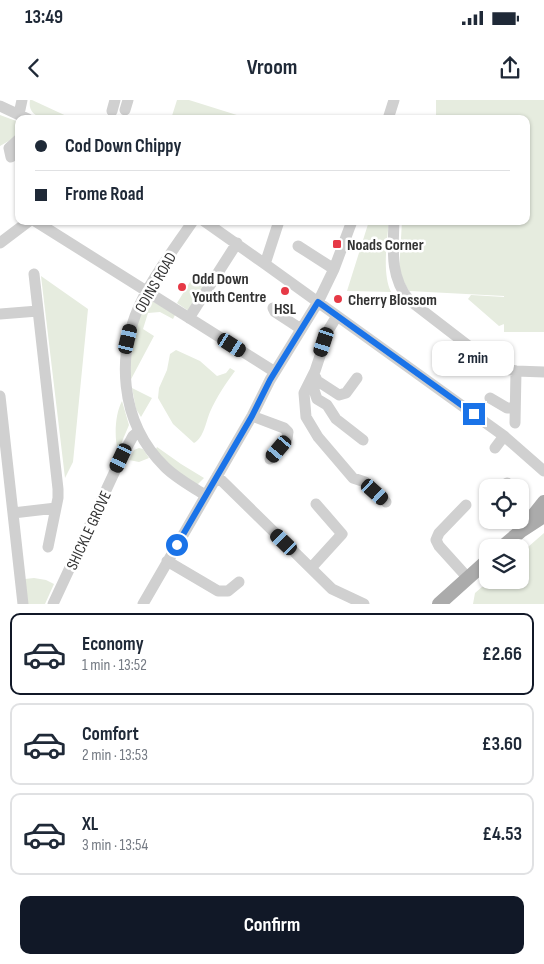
<!DOCTYPE html>
<html lang="en">
<head>
<meta charset="utf-8">
<style>
  body { margin:0; font-family:"Sofia Sans Condensed",sans-serif; background:#f6f6f7; color:#1f2937; height:100vh; display:flex; flex-direction:column; font-size:19px; white-space:nowrap }
  * { box-sizing:border-box; margin:0 }
  p { font-size:16px; color:#747a83 }
  .icon { flex:none; width:28px; height:28px; fill:none; stroke:currentColor; stroke-width:2; stroke-linecap:round; stroke-linejoin:round }
  .map { position:relative; height:504px; overflow:hidden }
  .details { display:flex; flex-direction:column; background:#fff; flex:1 }
  .details>* { flex:none }
  .top-card { position:absolute; left:15px; top:15px; width:515px; height:110px; border-radius:10px; box-shadow:0 1px 4px #0004; display:grid; align-content:center; height:110px; padding:0 20px; background:#fff }
  .fabs { position:absolute; left:479px; top:379px; display:grid; gap:10px }
  .fabs a { display:grid; place-items:center; width:50px; height:50px; border-radius:10px; background:#fff; box-shadow:0 1px 4px #0004; font-size:25px }
  .end { position:absolute; width:22px; height:22px; margin:-11px; border:6px solid #1a73e8; background:#fff; box-shadow:0 0 0 2px #fff }
  .from { border-radius:50% }
  .bubble { position:absolute; height:35px; border-radius:10px; background:#fff; box-shadow:0 1px 4px #0004; font-size:16px; font-weight:700; line-height:35px; text-align:center }
  .car { position:absolute; width:15px; height:30px; margin:-15px -8px; border-radius:6px; box-shadow:0 0 4px 1px #0007; background:linear-gradient(#222 24%,#8ab4d8 0 40%,#222 0 76%,#8ab4d8 0 86%,#222 0) }
  .top-card b { display:flex; align-items:center; gap:18px; height:48px; font-size:19px }
  .top-card b+b { border-top:1px solid #e0e1e3 }
  .top-card i { width:12px; height:12px; background:#1f2937 }
  ul { padding:9px 0 0; list-style:none }
  li { display:flex; align-items:center; gap:15px; height:82px; margin:0 10px 8px; padding:0 10px; border:2px solid #e0e1e3; border-radius:10px }
  li div { flex:1 }
  li b { display:block; font-size:19px }
  li em { font-style:normal; font-weight:700 }
  li.selected { border-color:#111827 }
  li>.icon { width:45px; height:45px; stroke-width:1.5 }
  .cta { display:flex; gap:10px; margin-top:auto; padding:10px 20px }
  .cta a { flex:1; height:58px; border-radius:10px; background:#111827; color:#fff; font-size:20px; font-weight:700; line-height:58px; text-align:center }
  .status { display:flex; justify-content:space-between; align-items:center; height:35px; padding:0 25px; background:#fff; direction:ltr }
  .status svg { height:14px; fill:currentColor }
  header { display:flex; justify-content:space-between; align-items:center; height:65px; padding:0 20px; background:#fff; font-size:22px; font-weight:700 }
  .map>svg:first-child { display:block }
</style>
</head>
<body>
<div class="status"><b>13:49</b><svg viewBox="0 0 49 12"><path d="M0 12V9h3v3zM5 12V6h3v6zM10 12V3h3v9zM15 12V0h3v12zM26 1h20v11H26zM47 4h2v5h-2z"/></svg></div>
<header><svg class="icon" aria-label="back" viewBox="0 0 24 24"><path d="M15 5l-7 7 7 7"/></svg>Vroom<svg class="icon" aria-label="share" viewBox="0 0 24 24"><path d="M12 15V3M7 8l5-5 5 5M5 13v7h14v-7"/></svg></header>
<div class="map">
<svg width="544" height="504" viewBox="0 0 544 504">
  <rect width="100%" height="100%" fill="#fff"/>
  <path fill="#e6ecdf" d="M30 0H32L73 19C59 19 26 23 30 0Z
    M177 0H189L240 16 239 19H171Z
    M436 0H544V232H504V196L409 191 399 173 402 121H526V19H436Z
    M0 15 19 22V35L0 46Z
    M369 121H389C387 141 382 174 391 192L347 191Z
    M41 176 88 209 73 362 65 378Z
    M193 177 207 186 190 212 177 203Z
    M471 195 504 197V224L499 226 468 199Z
    M152 201 176 213 173 219 160 212 148 213 143 229 154 236 129 283 134 222 144 203Z
    M176 250 200 261 217 276 226 273 230 268 235 271C226 283 216 298 210 312 206 321 204 338 194 343L173 324 158 298 159 288 167 270 170 254Z
    M132 288 152 298 141 317 136 309Z
    M122 301 129 325 118 351C114 337 115 314 122 301Z
    M157 347 181 364 204 378 196 386 174 370 155 351Z
    M139 348 143 349 149 358 139 362 129 360 134 350Z
    M544 433V504H473L475 493 490 480H520V454Z
    M34 478 46 480 54 484 45 504H28L25 479Z"/>
  <g fill="none" stroke-linecap="round" stroke-linejoin="round">
    <path stroke="#d0d0d0" stroke-width="11" d="M0 6 28 19
      M125 10 128 0
      M112 11 115 0
      M19 14 22 0
      M388 19 394 0
      M11 57 9 48 19 39
      M35 121 275 272
      M193 121C176 146 157 171 143 198 115 253 119 322 165 367 176 378 191 386 205 395
      M204 121 265 164 504 336 544 371
      M394 121C393 150 390 177 409 200L496 267 516 271 544 272
      M0 143 29 121
      M298 146 334 169
      M265 164 279 121
      M34 174 58 389V398L48 447
      M273 208 275 212 301 229
      M0 214 38 211
      M337 216 329 229 315 271 304 293 306 317 318 337 353 378 365 382 386 402
      M189 218 237 143
      M316 278 314 290 317 299 327 305 336 319 363 340
      M316 280 339 295 346 293 357 278
      M0 296 23 504
      M490 298 507 308H515
      M252 316 284 328 288 332 287 339 270 359
      M515 323 516 271
      M495 348 504 336
      M217 376 332 489 364 504
      M507 388V383
      M466 405 439 433 436 440 439 446 467 477
      M520 411 529 421
      M13 413 56 408
      M167 461 218 491H228L239 482
      M311 468 342 434 316 404
      M53 504 121 358 133 336 139 331
      M143 504 252 316 270 280 318 202 334 169 352 121"/>
    <path stroke="#ababab" stroke-width="14" d="M529 421 544 402
      M501 448 521 431 544 416
      M439 504 488 460"/>
  </g>
  <g fill="none" stroke-linecap="round" stroke-linejoin="round">
    <path stroke="#1a73e8" stroke-width="6" d="M177 445 252 316 270 280 318 202 474 314"/>
  </g>
  <g fill="#e63946" stroke="#fff" stroke-width="2">
    <rect x="332" y="139" width="10" height="10" rx="2.5"/>
    <circle cx="182" cy="187" r="5"/>
    <circle cx="285" cy="191" r="5"/>
    <circle cx="338" cy="199" r="5"/>
  </g>
  <g text-anchor="middle" stroke-width="5" stroke-linejoin="round" paint-order="stroke">
    <g font-size="16" font-weight="bold" fill="#333" stroke="#fff" text-anchor="start">
      <text x="347" y="150">Noads Corner</text>
      <text x="192" y="184">Odd Down<tspan x="192" dy="18">Youth Centre</tspan></text>
      <text x="348" y="205">Cherry Blossom</text>
      <text x="285" y="214" text-anchor="middle">HSL</text>
    </g>
    <g font-size="16" fill="#333" stroke="#fff">
      <text transform="translate(155 182) rotate(-60)" y="6">ODINS ROAD</text>
      <text transform="translate(88 430) rotate(-65)" y="6">SHICKLE GROVE</text>
    </g>
  </g>
</svg>
<div class="fabs">
<a><svg class="icon" aria-label="locate" viewBox="0 0 24 24"><circle cx="12" cy="12" r="6"/><path d="M12 2v4M12 18v4M2 12h4M18 12h4"/></svg></a>
<a><svg class="icon" aria-label="layers" viewBox="0 0 24 24"><path d="M12 4l9 5-9 5-9-5zM3 14l9 5 9-5"/></svg></a>
</div>
<i class="end from" style="left:177px;top:445px"></i>
<i class="end" style="left:474px;top:314px"></i>
<div class="bubble" style="left:432px;top:241px;width:82px">2 min</div>
<i class="car" style="left:128px;top:239px;rotate:13deg"></i>
<i class="car" style="left:324px;top:242px;rotate:198deg"></i>
<i class="car" style="left:232px;top:245px;rotate:122deg"></i>
<i class="car" style="left:279px;top:349px;rotate:220deg"></i>
<i class="car" style="left:121px;top:358px;rotate:205deg"></i>
<i class="car" style="left:375px;top:392px;rotate:132deg"></i>
<i class="car" style="left:284px;top:442px;rotate:314deg"></i>
<div class="top-card">
<b><i class="from"></i>Cod Down Chippy</b>
<b><i></i>Frome Road</b>
</div>
</div>
<section class="details">
<ul>
<li class="selected"><svg class="icon" aria-label="car" viewBox="0 0 24 24"><path d="M5 17H2v-5l4-1 3-4h7l3 4 3 1v5h-3M9 17h6M6 11h13"/><circle cx="7" cy="17" r="2"/><circle cx="17" cy="17" r="2"/></svg><div><b>Economy</b><p>1 min · 13:52</p></div><em>£2.66</em></li>
<li><svg class="icon" aria-label="car" viewBox="0 0 24 24"><path d="M5 17H2v-5l4-1 3-4h7l3 4 3 1v5h-3M9 17h6M6 11h13"/><circle cx="7" cy="17" r="2"/><circle cx="17" cy="17" r="2"/></svg><div><b>Comfort</b><p>2 min · 13:53</p></div><em>£3.60</em></li>
<li><svg class="icon" aria-label="car" viewBox="0 0 24 24"><path d="M5 17H2v-5l4-1 3-4h7l3 4 3 1v5h-3M9 17h6M6 11h13"/><circle cx="7" cy="17" r="2"/><circle cx="17" cy="17" r="2"/></svg><div><b>XL</b><p>3 min · 13:54</p></div><em>£4.53</em></li>
</ul>
<div class="cta"><a>Confirm</a></div>
</section>
</body>
</html>
